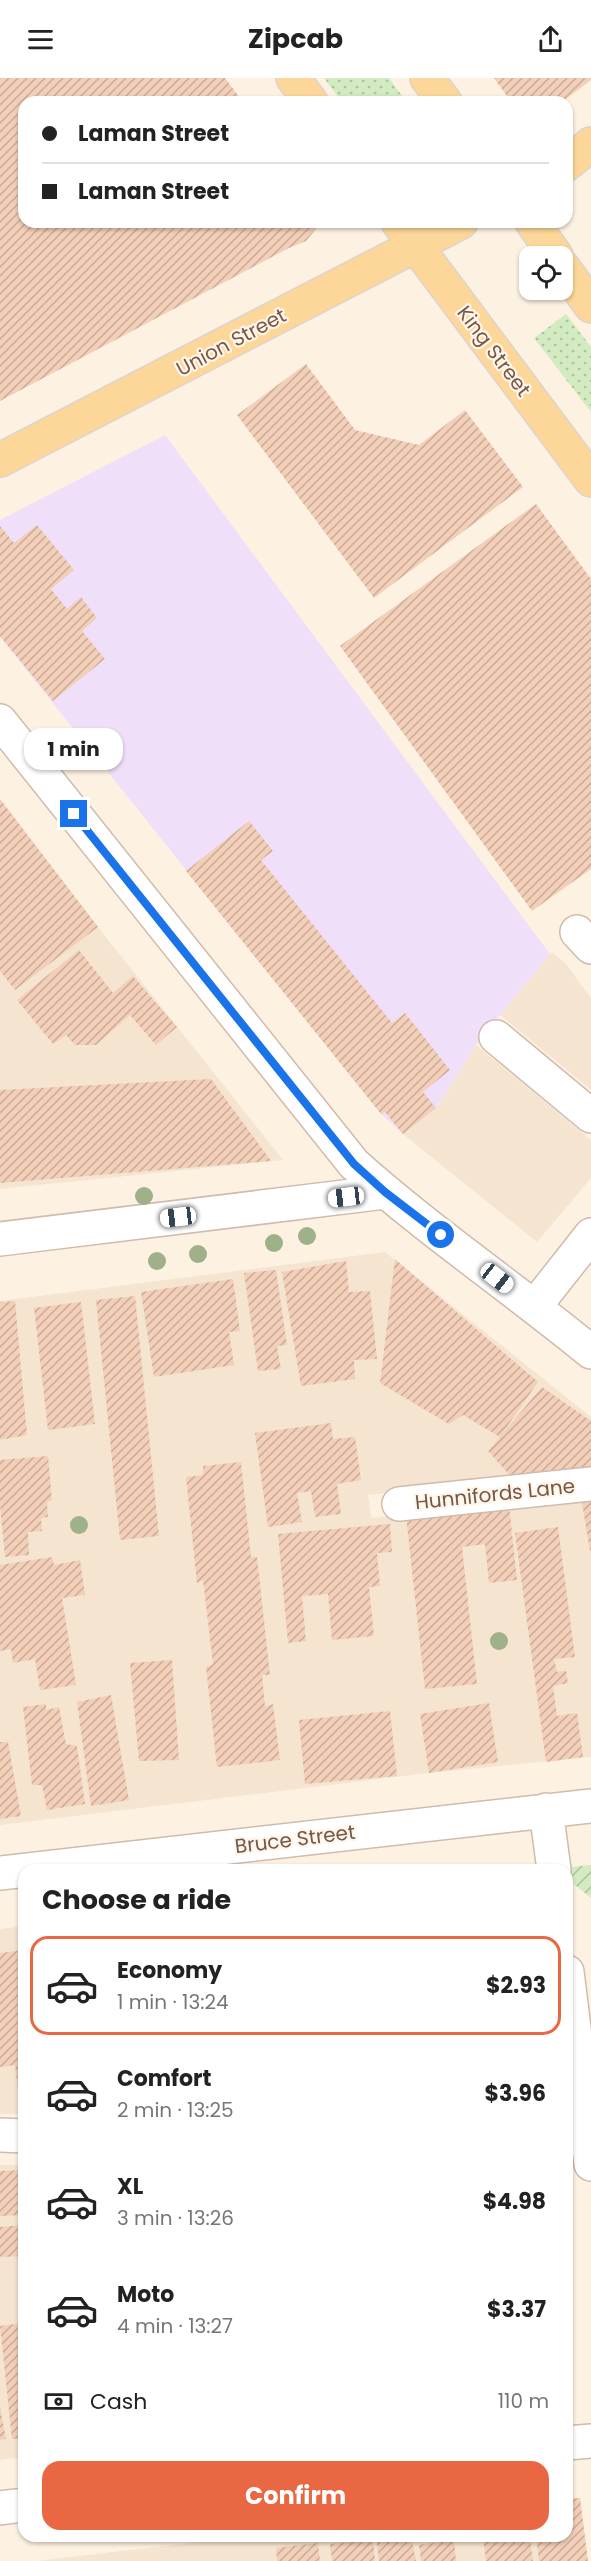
<!DOCTYPE html>
<html lang="en">
<head>
<meta charset="utf-8">
<style>
  body { margin:0; font-family:Poppins,sans-serif; background:#f2f2f2; color:#222; height:100vh; display:flex; flex-direction:column; font-size:22px; white-space:nowrap }
  * { box-sizing:border-box; margin:0 }
  p { font-size:20px; color:#767676 }
  .icon { flex:none; width:33px; height:33px; fill:none; stroke:currentColor; stroke-width:2; stroke-linecap:round; stroke-linejoin:round }
  .map { position:relative; flex:1; overflow:hidden }
  .drawer { position:absolute; left:18px; top:1786px; width:555px; height:678px; display:flex; flex-direction:column; background:#fff; border-radius:18px; box-shadow:0 2px 4px #0004 }
  .drawer>* { flex:none }
  .guide { position:absolute; left:18px; top:18px; width:555px; height:132px; border-radius:18px; box-shadow:0 2px 4px #0004; display:grid; align-content:center; height:132px; padding:0 24px; background:#fff }
  .buttons { position:absolute; left:519px; top:168px; display:grid; gap:12px }
  .buttons a { display:grid; place-items:center; width:54px; height:54px; border-radius:12px; background:#fff; box-shadow:0 2px 4px #0004; font-size:30px }
  .end { position:absolute; width:27px; height:27px; margin:-14px; border:8px solid #1a73e8; background:#fff; box-shadow:0 0 0 3px #fff }
  .from { border-radius:50% }
  .bubble { position:absolute; height:42px; border-radius:18px; background:#fff; box-shadow:0 2px 4px #0004; font-size:20px; font-weight:700; line-height:42px; text-align:center }
  .car { position:absolute; width:18px; height:36px; margin:-18px -9px; border-radius:8px; box-shadow:0 0 4px 2px #0007; background:linear-gradient(#fff 24%,#345 0 40%,#fff 0 76%,#345 0 86%,#fff 0) }
  .guide b { display:flex; align-items:center; gap:21px; height:57px; font-size:22px }
  .guide b+b { border-top:2px solid #e0e0e0 }
  .guide i { width:15px; height:15px; background:#222 }
  ul { padding:0; list-style:none }
  li { display:flex; align-items:center; gap:18px; height:99px; margin:0 12px 9px; padding:0 12px; border:3px solid transparent; border-radius:18px }
  li div { flex:1 }
  li b { display:block; font-size:22px }
  li em { font-style:normal; font-weight:700 }
  li.selected { border-color:#ea6744 }
  li>.icon { width:54px; height:54px; stroke-width:1.5 }
  h2 { padding:0 24px; font-size:27px; line-height:72px }
  .pay { display:flex; align-items:center; gap:15px; height:66px; padding:0 24px; font-size:22px }
  .pay p { margin-inline-start:auto }
  .cta { display:flex; gap:12px; margin-top:auto; padding:12px 24px }
  .cta a { flex:1; height:69px; border-radius:18px; background:#ea6744; color:#fff; font-size:24px; font-weight:700; line-height:69px; text-align:center }
  header { display:flex; justify-content:space-between; align-items:center; height:78px; padding:0 24px; background:#fff; font-size:27px; font-weight:700 }
  .map>svg:first-child { display:block }
</style>
</head>
<body>
<header><svg class="icon" aria-label="menu" viewBox="0 0 24 24"><path d="M4 6h16M4 12h16M4 18h16"/></svg>Zipcab<svg class="icon" aria-label="share" viewBox="0 0 24 24"><path d="M12 15V3M7 8l5-5 5 5M5 13v7h14v-7"/></svg></header>
<div class="map">
<svg width="591" height="2483" viewBox="0 0 591 2483">
  <defs>
    <pattern id="grass-dots" width="8" height="8" patternUnits="userSpaceOnUse" patternTransform="scale(1.5)"><rect width="8" height="8" fill="#d2ebc0"/><path d="M2 2h.1M6 6h.1" fill="none" stroke="#afc19e" stroke-width="1.8" stroke-linecap="round"/></pattern>
    <pattern id="garden-furrows" width="10" height="10" patternUnits="userSpaceOnUse" patternTransform="scale(1.5)"><rect width="10" height="10" fill="#d2ebc0"/><path d="M-1 1l2-2M0 10L10 0M9 11l2-2" fill="none" stroke="#afc19e"/></pattern>
    <pattern id="building-hatch" width="6" height="6" patternUnits="userSpaceOnUse" patternTransform="scale(1.5)"><rect width="6" height="6" fill="#f3cfb9"/><path d="M-1 1l2-2M0 6l6-6M5 7l2-2" fill="none" stroke="#c9ab98"/></pattern>
  </defs>
  <rect width="100%" height="100%" fill="#fdf2e2"/>
  <path fill="#f5e4d0" d="M0 721 98 849 283 1082 0 1111Z
    M552 874 566 886 591 920V1012L500 937Z
    M476 967 591 1062V1100L537 1164 403 1056 436 1030Z
    M385 1174 591 1339V1394L368 1417 371 1440 591 1415V1679L429 1695 0 1747V1223Z
    M24 1848V2036H0V1851Z
    M0 2087H24V2379L0 2382Z
    M580 2420 588 2483H37L249 2458H567V2421Z"/>
  <path fill="#efdff9" d="M165 357 550 876 476 967 436 1030 403 1056 381 1036 0 559V442Z"/>
  <path fill="url(#grass-dots)" d="M324 0H389L405 22 402 24H342Z
    M566 236 591 269V334L534 260Z"/>
  <path fill="url(#garden-furrows)" d="M591 1787V1820L571 1804 570 1789Z"/>
  <path fill="url(#building-hatch)" d="M0 0H225L243 24H24V144H318L316 151 306 163 289 170 0 323Z
    M494 0H591V2L562 24H511Z
    M306 286 355 352 419 367 465 332 523 409 374 520 237 337Z
    M536 426 591 501V791L532 833 340 568Z
    M37 447 74 492 51 511 67 531 81 519 97 540 82 553 105 581 53 623 0 558V448L14 465Z
    M0 721 98 849 15 912 0 893Z
    M249 743 273 773 261 782 392 945 405 935 450 992 423 1014 436 1030 403 1056 385 1034 381 1036 186 793Z
    M79 872 113 915 133 898 177 949 156 967 130 937 96 967H75L66 957 53 966 17 922Z
    M211 1001 271 1083 0 1105V1012Z
    M395 1181 538 1304 502 1356 542 1309 591 1343V1394L514 1402 488 1373 500 1359 463 1337 449 1346 380 1305Z
    M346 1183 349 1214 370 1213 377 1281 354 1282 355 1301 301 1308 282 1194Z
    M276 1192 287 1267 277 1268 281 1291 258 1293 244 1195Z
    M233 1201 240 1253 229 1254 234 1287 154 1299 141 1214Z
    M135 1218 159 1458 120 1462 96 1222Z
    M15 1223 27 1357 0 1362V1224Z
    M81 1224 95 1346 48 1352 34 1230Z
    M331 1345 333 1361 355 1359 361 1402 337 1406 341 1436 315 1439 311 1413 297 1415 302 1444 268 1449 255 1355Z
    M48 1378 52 1422 47 1424 48 1439 41 1440 42 1453 28 1454 29 1477 5 1479 0 1427V1382Z
    M241 1384 251 1479H257L270 1597H262L265 1629 273 1626 280 1682 217 1689 206 1589 213 1586 203 1502 197 1505 186 1399 203 1397V1388Z
    M591 1424V1473H590L582 1425Z
    M509 1427 517 1502 489 1505 485 1466 462 1469 477 1606 425 1611 406 1438Z
    M390 1446 392 1474 377 1475 380 1508 369 1509 374 1558 332 1562 328 1516 302 1518 306 1563 288 1565 278 1456Z
    M558 1449 575 1579 554 1581 557 1594 566 1593 568 1605 553 1608 557 1638 577 1635 583 1679 546 1684 515 1455Z
    M52 1479 54 1487 80 1482 85 1517 62 1520 76 1607 40 1612 35 1581 13 1585 11 1571 0 1573V1487Z
    M172 1582 179 1682 139 1683 130 1585Z
    M111 1617 129 1722 91 1728 77 1624Z
    M489 1625 498 1684 429 1695 420 1636Z
    M46 1626V1632L59 1629 66 1666 77 1668 85 1726 47 1732 42 1707H32L23 1629Z
    M390 1633 397 1698 305 1706 299 1642Z
    M0 1664H8L21 1738 0 1741Z
    M24 1872V2009L18 2010 15 1987 0 1989V1875Z
    M24 2092V2137L0 2138V2093Z
    M24 2147V2178L0 2179V2149Z
    M24 2245V2360L12 2361 0 2248Z
    M0 2329 6 2361 0 2362Z
    M580 2420 588 2483H539L536 2458H567V2421Z
    M376 2458H411L416 2483H379Z
    M483 2458H530L533 2483H486Z
    M373 2461 375 2483H332L330 2466Z
    M454 2462 456 2483H421L419 2467Z
    M318 2465 320 2483H277L276 2470Z"/>
  <g fill="none" stroke-linecap="round" stroke-linejoin="round">
    <g stroke="#d0bbac" stroke-width="36">
      <path id="minor" d="M0 643 354 1086C429 1153 513 1210 591 1274
        M577 854 591 869
        M496 959 591 1038
        M0 1161 385 1114
        M535 1228 591 1157
        M399 1426 591 1406
        M546 1732 554 1792
        M0 1795 591 1728
        M567 1894 591 2086
        M0 2057 24 2058
        M567 2365 591 2363
        M0 2430 24 2427"/>
    </g>
    <g stroke="#dbd3cf" stroke-width="36">
      <path id="major" d="M293 0 311 24
        M427 0 445 24
        M567 86 591 66
        M398 144 591 402
        M532 144 556 178
        M562 188 591 228
        M0 382 461 144"/>
    </g>
    <use href="#minor" stroke="#fff" stroke-width="33"/>
    <use href="#major" stroke="#fdd799" stroke-width="33"/>
  </g>
  <g fill="#9fb189">
    <circle cx="144" cy="1118" r="9"/>
    <circle cx="307" cy="1158" r="9"/>
    <circle cx="274" cy="1165" r="9"/>
    <circle cx="198" cy="1176" r="9"/>
    <circle cx="157" cy="1183" r="9"/>
    <circle cx="79" cy="1447" r="9"/>
    <circle cx="499" cy="1563" r="9"/>
  </g>
  <g fill="none" stroke-linecap="round" stroke-linejoin="round">
    <path stroke="#1a73e8" stroke-width="8" d="M74 736 354 1086 385 1114 441 1157"/>
  </g>
  <g text-anchor="middle" stroke-width="4.5" stroke-linejoin="round" paint-order="stroke">
    <g font-size="20" fill="#755748" stroke="#fff6e9">
      <text transform="translate(231 264) rotate(-28)" y="7">Union Street</text>
      <text transform="translate(494 273) rotate(53)" y="7">King Street</text>
      <text transform="translate(495 1416) rotate(-6)" y="7">Hunnifords Lane</text>
      <text transform="translate(295 1761) rotate(-7)" y="7">Bruce Street</text>
    </g>
  </g>
</svg>
<div class="buttons">
<a><svg class="icon" aria-label="locate" viewBox="0 0 24 24"><circle cx="12" cy="12" r="6"/><path d="M12 2v4M12 18v4M2 12h4M18 12h4"/></svg></a>
</div>
<i class="end from" style="left:441px;top:1157px"></i>
<i class="end" style="left:74px;top:736px"></i>
<div class="bubble" style="left:24px;top:650px;width:99px">1 min</div>
<i class="car" style="left:346px;top:1119px;rotate:263deg"></i>
<i class="car" style="left:178px;top:1139px;rotate:263deg"></i>
<i class="car" style="left:497px;top:1200px;rotate:128deg"></i>
<div class="guide">
<b><i class="from"></i>Laman Street</b>
<b><i></i>Laman Street</b>
</div>
<section class="drawer">
<h2>Choose a ride</h2>
<ul>
<li class="selected"><svg class="icon" aria-label="car" viewBox="0 0 24 24"><path d="M5 17H2v-5l4-1 3-4h7l3 4 3 1v5h-3M9 17h6M6 11h13"/><circle cx="7" cy="17" r="2"/><circle cx="17" cy="17" r="2"/></svg><div><b>Economy</b><p>1 min · 13:24</p></div><em>$2.93</em></li>
<li><svg class="icon" aria-label="car" viewBox="0 0 24 24"><path d="M5 17H2v-5l4-1 3-4h7l3 4 3 1v5h-3M9 17h6M6 11h13"/><circle cx="7" cy="17" r="2"/><circle cx="17" cy="17" r="2"/></svg><div><b>Comfort</b><p>2 min · 13:25</p></div><em>$3.96</em></li>
<li><svg class="icon" aria-label="car" viewBox="0 0 24 24"><path d="M5 17H2v-5l4-1 3-4h7l3 4 3 1v5h-3M9 17h6M6 11h13"/><circle cx="7" cy="17" r="2"/><circle cx="17" cy="17" r="2"/></svg><div><b>XL</b><p>3 min · 13:26</p></div><em>$4.98</em></li>
<li><svg class="icon" aria-label="car" viewBox="0 0 24 24"><path d="M5 17H2v-5l4-1 3-4h7l3 4 3 1v5h-3M9 17h6M6 11h13"/><circle cx="7" cy="17" r="2"/><circle cx="17" cy="17" r="2"/></svg><div><b>Moto</b><p>4 min · 13:27</p></div><em>$3.37</em></li>
</ul>
<div class="pay"><svg class="icon" aria-label="cash" viewBox="0 0 24 24"><path d="M3 7h18v10H3z"/><circle cx="12" cy="12" r="2"/></svg>Cash<p>110 m</p></div>
<div class="cta"><a>Confirm</a></div>
</section>
</div>
</body>
</html>
